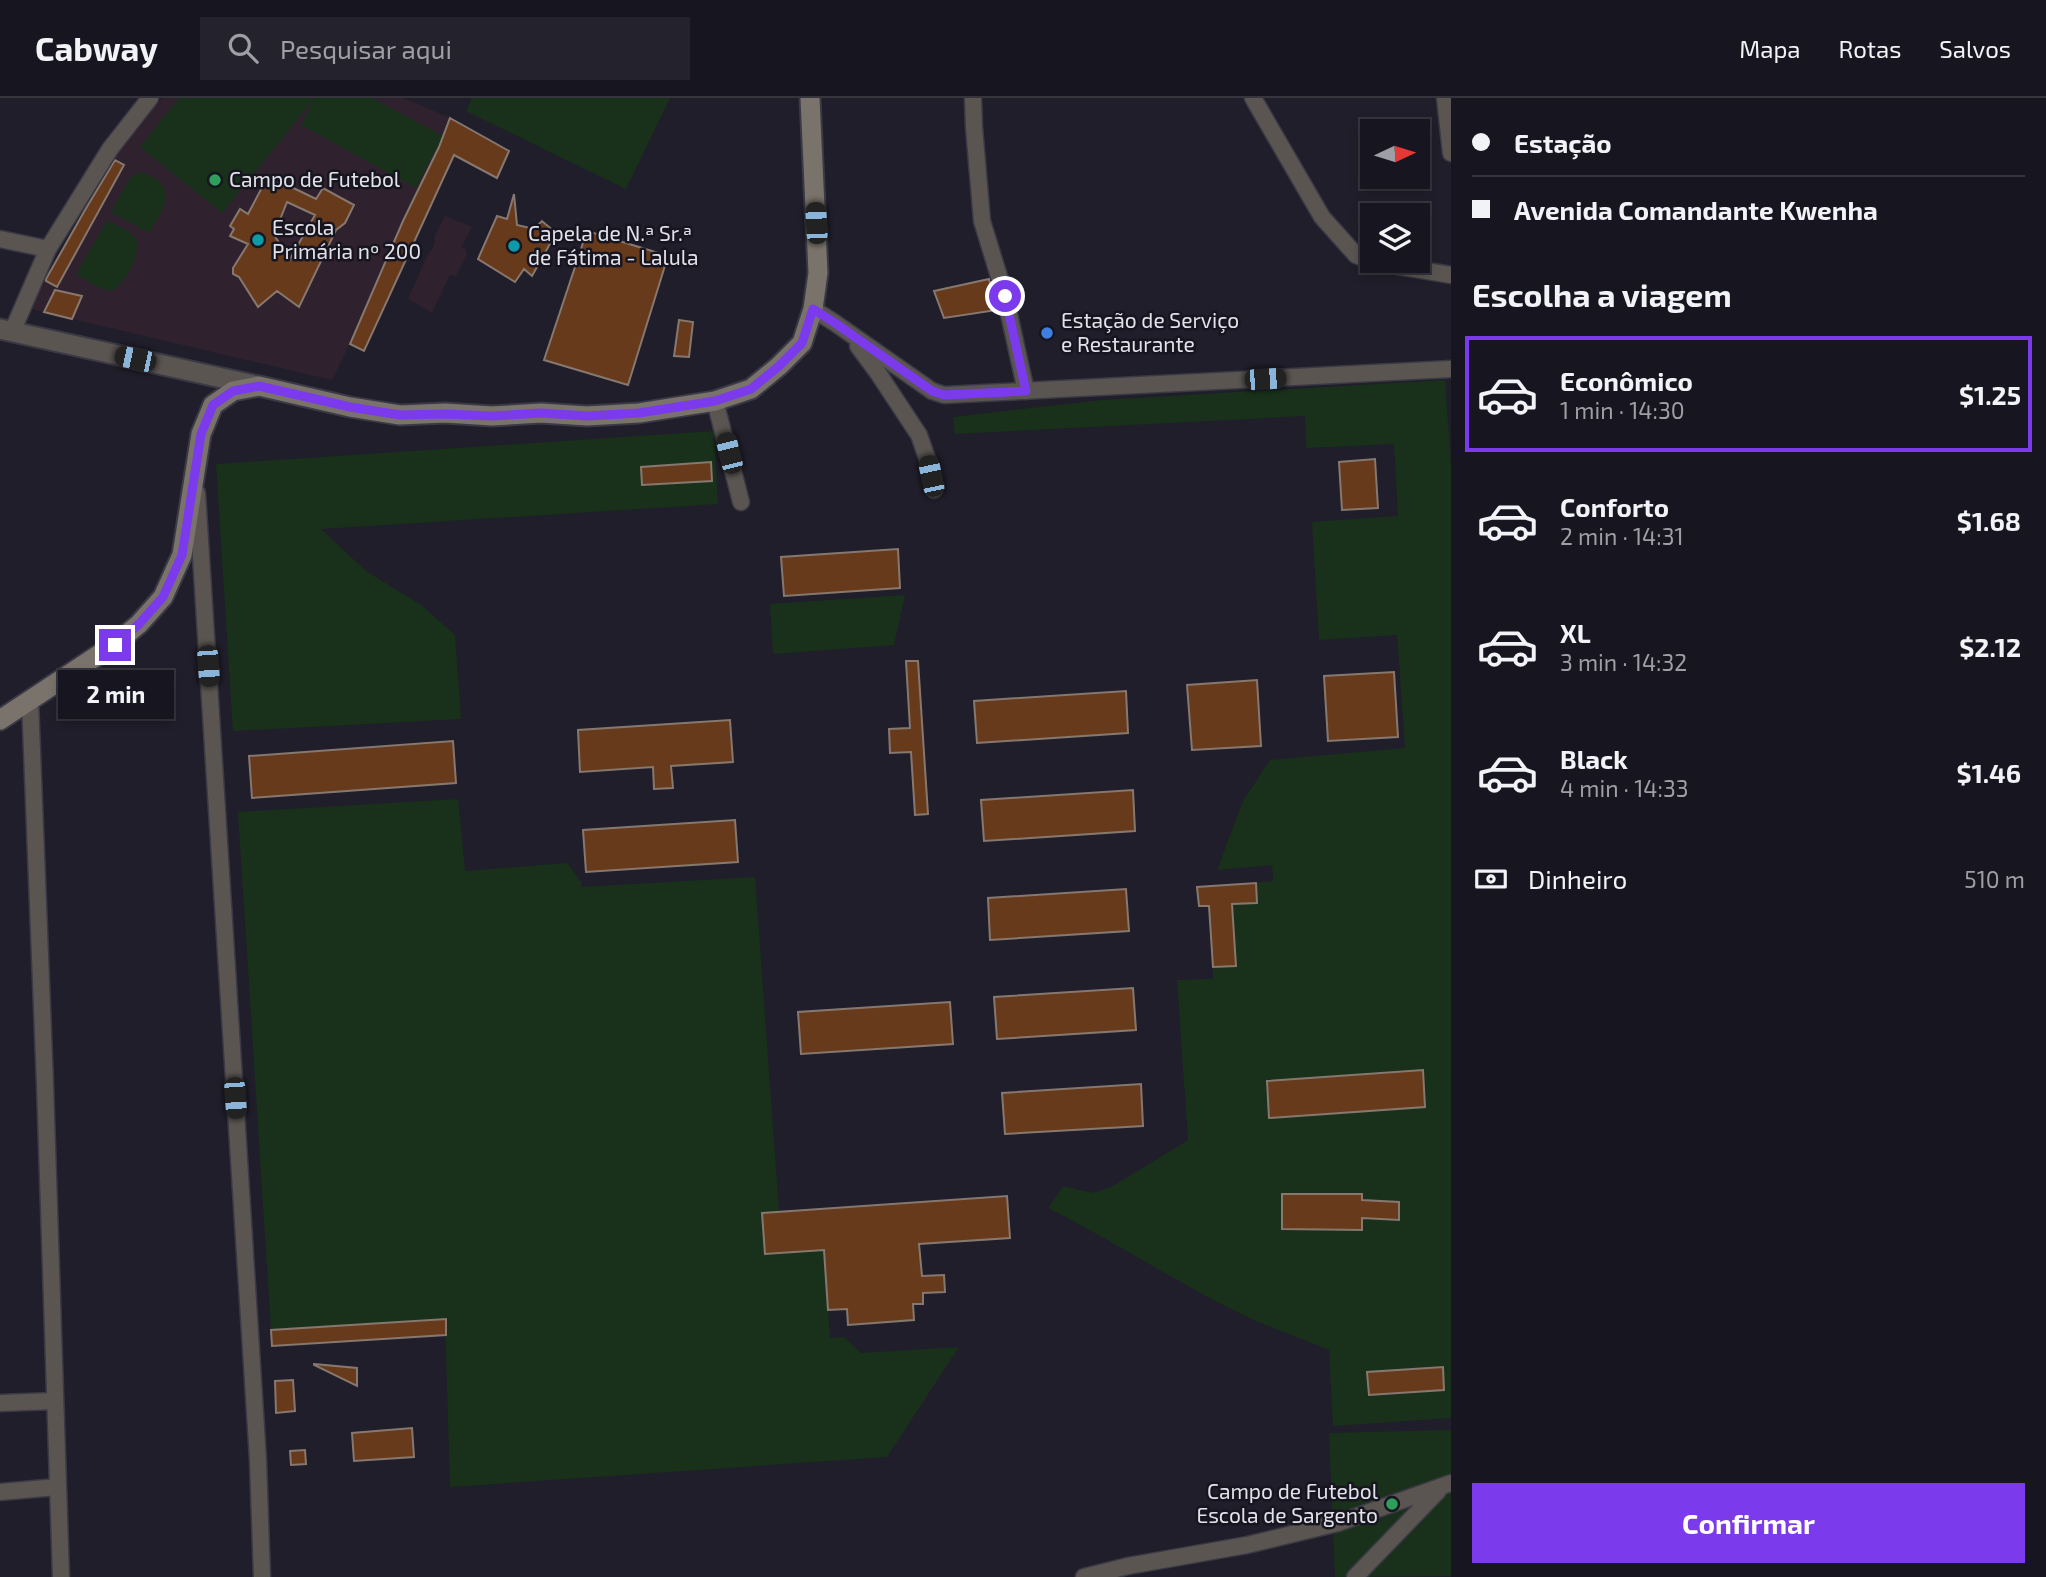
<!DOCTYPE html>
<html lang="pt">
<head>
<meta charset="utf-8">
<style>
  body { margin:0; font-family:"Exo 2",sans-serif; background:#24232d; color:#f1f3f6; height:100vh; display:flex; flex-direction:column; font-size:26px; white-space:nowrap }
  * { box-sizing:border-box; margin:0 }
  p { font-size:23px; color:#9e9fa5 }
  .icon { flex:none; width:38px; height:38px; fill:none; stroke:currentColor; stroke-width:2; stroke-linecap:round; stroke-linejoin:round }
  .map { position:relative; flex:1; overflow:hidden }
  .side { display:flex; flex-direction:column; background:#171620; width:595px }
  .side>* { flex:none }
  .top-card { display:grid; align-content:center; height:154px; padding:0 21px; background:#171620 }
  .needle { width:46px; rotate:86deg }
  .tools { position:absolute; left:1360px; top:21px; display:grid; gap:14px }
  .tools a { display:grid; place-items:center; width:70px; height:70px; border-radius:0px; background:#171620; box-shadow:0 4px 10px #0003,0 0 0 2px #36353e; font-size:35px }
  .end { position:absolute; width:32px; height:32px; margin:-16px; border:9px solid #7c3aed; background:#fff; box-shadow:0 0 0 4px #fff }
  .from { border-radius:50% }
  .bubble { position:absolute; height:49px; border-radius:0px; background:#171620; box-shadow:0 4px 10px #0003,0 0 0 2px #36353e; font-size:23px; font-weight:700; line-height:49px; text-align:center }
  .car { position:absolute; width:21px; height:42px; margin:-21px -10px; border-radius:9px; box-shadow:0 0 5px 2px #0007; background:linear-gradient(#222 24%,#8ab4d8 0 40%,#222 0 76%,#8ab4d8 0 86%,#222 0) }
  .top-card b { display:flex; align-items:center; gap:24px; height:66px; font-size:26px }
  .top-card b+b { border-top:2px solid #36353e }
  .top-card i { width:18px; height:18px; background:#f1f3f6 }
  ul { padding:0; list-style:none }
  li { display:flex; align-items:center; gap:21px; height:116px; margin:0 14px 10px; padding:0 7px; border:4px solid transparent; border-radius:0px }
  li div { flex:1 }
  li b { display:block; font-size:26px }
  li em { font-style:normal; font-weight:700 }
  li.current { border-color:#7c3aed }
  li>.icon { width:63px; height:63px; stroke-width:1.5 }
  h2 { padding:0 21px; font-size:32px; line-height:84px }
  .pay { display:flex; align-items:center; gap:18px; height:77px; padding:0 21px; font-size:26px }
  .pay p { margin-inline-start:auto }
  .primary-button { display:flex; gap:14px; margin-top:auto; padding:14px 21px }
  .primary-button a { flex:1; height:80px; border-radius:0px; background:#7c3aed; color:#fff; font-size:28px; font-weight:700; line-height:80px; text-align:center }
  header { display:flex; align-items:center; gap:42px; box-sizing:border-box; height:98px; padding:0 35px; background:#171620; border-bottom:2px solid #36353e }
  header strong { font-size:33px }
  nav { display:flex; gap:38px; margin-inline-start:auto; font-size:24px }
  .search { width:490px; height:63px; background:#24232d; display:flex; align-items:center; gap:18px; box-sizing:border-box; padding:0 24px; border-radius:0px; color:#9e9fa5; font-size:26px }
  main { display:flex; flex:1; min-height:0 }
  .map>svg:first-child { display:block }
</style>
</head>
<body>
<header>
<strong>Cabway</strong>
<div class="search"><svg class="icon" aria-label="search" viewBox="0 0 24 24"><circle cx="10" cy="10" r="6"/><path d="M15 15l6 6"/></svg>Pesquisar aqui</div>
<nav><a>Mapa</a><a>Rotas</a><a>Salvos</a></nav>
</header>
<main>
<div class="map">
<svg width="1451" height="1479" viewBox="0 0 1451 1479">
  <rect width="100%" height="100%" fill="#1f1e2a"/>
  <path fill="#2f222e" d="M162 0H404L450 20 439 49 403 123 364 216 332 282 30 211 113 61Z
    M445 118 472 129 461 150 465 149 467 156 456 178 450 177 432 215 408 201 429 154 432 152 435 143 434 139Z"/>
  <path fill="#19311b" d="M179 0H312L314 1 222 115 140 49Z
    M315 0H372L443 38 416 90 301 27Z
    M472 0H670L626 91 466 13Z
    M140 74C181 87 165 108 149 135L111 114 130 80Z
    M107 123C115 127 130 132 135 140 144 151 123 190 112 192 101 194 85 181 76 176Z
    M1445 282 1451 367V1320L1333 1328 1329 1252C1298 1239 1265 1228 1235 1213 1171 1181 1112 1142 1048 1110L1063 1088 1093 1095 1113 1088 1188 1042 1177 882 1213 881V869L1236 868 1232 806 1257 805 1256 785 1273 783 1272 767 1217 772 1243 703 1270 662 1405 650 1397 537 1319 542 1312 424 1398 418 1394 346 1306 350 1305 318 955 336 953 319 1102 302Z
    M714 333 718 406 321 431 366 473 421 507 455 537 461 621 233 633 216 366Z
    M905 497 894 547 773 556 770 506Z
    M458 701 465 773 567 765 581 784 582 789 755 779 779 1113 762 1115 765 1156 824 1152 830 1240 844 1239 861 1255 959 1249 887 1359 450 1389 445 1221 271 1232 238 714Z
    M1451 1332V1478L1335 1479 1329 1335Z"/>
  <path fill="#683a1c" stroke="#86786f" stroke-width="2" fill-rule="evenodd" d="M450 20 509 53 497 80 454 57 364 253 350 246 403 123 439 49Z
    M115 62 124 67 57 189 46 183V181L85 112Z
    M267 80 284 89 287 87 316 101 323 90 354 107 345 125 336 132 299 209 277 193 258 209 239 179 233 176V170L248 146 230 138 234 131 230 128 240 111 248 116ZM287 104 315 117 290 161 274 137Z
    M514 96 517 127 534 131 542 123 556 135 532 178 524 171 515 184 478 161 497 118 507 121Z
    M587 133 668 158 628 287 544 262Z
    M989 181 997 212 944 220 934 193Z
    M55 192 82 198 72 221 44 214Z
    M679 222 693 224 689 259 674 258Z
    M1375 361 1378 410 1342 412 1339 364Z
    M711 364 712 383 642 387 641 369Z
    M898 451 900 490 784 498 781 459Z
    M906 563H918L928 716 915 717 911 654 890 655 889 631 910 630Z
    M1394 574 1398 639 1328 643 1324 578Z
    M1257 582 1261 648 1192 652 1187 587Z
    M1126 593 1128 635 977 645 974 603Z
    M730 622 733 664 671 668 673 690 654 691 653 669 580 674 578 632Z
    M453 643 456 685 252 700 249 658Z
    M1133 692 1135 733 984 743 981 702Z
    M735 722 738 764 586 774 583 732Z
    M1256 785 1257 805 1232 806 1236 868 1213 869 1209 808H1199L1197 789Z
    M1126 791 1129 833 990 842 988 800Z
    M1133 890 1136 932 997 941 994 899Z
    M950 904 953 946 801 956 798 914Z
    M1423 972 1425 1009 1269 1020 1267 983Z
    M1141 986 1143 1028 1005 1036 1002 995Z
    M1282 1096H1362V1102L1399 1104V1122L1362 1120V1132L1282 1131Z
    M1007 1098 1010 1140 919 1146 922 1178 944 1177 945 1194 923 1195V1206H913L914 1222 848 1227 847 1211 828 1212 824 1152 765 1156 762 1115Z
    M446 1221V1237L272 1248 271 1232Z
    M314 1266 357 1270V1288L314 1267Z
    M1443 1269 1444 1292 1369 1297 1367 1274Z
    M293 1282 295 1313 276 1315 275 1283Z
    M412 1330 414 1359 354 1363 352 1335Z
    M305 1352 306 1366 291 1367 290 1353Z"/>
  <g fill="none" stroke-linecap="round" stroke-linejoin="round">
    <g stroke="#3a3945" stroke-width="19">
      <path id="minor" d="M973 0 974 29 982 123 1005 198 1026 293
        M1253 0 1322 119 1356 157 1373 164 1451 177
        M1445 0 1451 55
        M0 141 48 151
        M813 211 835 225 932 293 944 297 1451 271
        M12 234 48 151 110 51 150 0
        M858 248 878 275 919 337 928 363 934 392
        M715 303 741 404
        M197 395 258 1362 262 1479
        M30 602 45 986 61 1479
        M0 1305 54 1303
        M0 1394 57 1389
        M1084 1479 1128 1468 1247 1447 1338 1425 1451 1385
        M1355 1479 1438 1393"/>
    </g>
    <g stroke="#3a3945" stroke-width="23">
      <path id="tertiary" d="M0 231 258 288"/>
    </g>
    <g stroke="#3a3945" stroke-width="23">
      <path id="secondary" d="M0 622 115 546 139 526 163 499 182 457 201 336 213 307 233 293 259 288 350 309 400 317 445 315 492 318 541 315 587 318 639 315 715 303 751 291 779 268 802 245 813 211 818 175 810 0"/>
    </g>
    <use href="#minor" stroke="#5a5550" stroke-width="16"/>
    <use href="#tertiary" stroke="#5a5550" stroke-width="19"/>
    <use href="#secondary" stroke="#7a736b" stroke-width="19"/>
  </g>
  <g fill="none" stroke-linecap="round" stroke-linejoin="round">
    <path stroke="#7c3aed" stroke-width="9" d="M115 547 139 526 163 499 182 457 201 336 213 307 233 293 259 288 350 309 400 317 445 316 492 318 541 315 587 318 639 315 715 303 751 291 779 268 802 245 813 211 835 225 932 293 944 297 1026 293 1005 198"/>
  </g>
  <g fill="#2e9e5b" stroke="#161520" stroke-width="2.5">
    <circle cx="215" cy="82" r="7"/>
    <circle cx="1392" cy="1406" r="7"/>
  </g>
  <g fill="#0f9aa8" stroke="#161520" stroke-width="2.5">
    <circle cx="258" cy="142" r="7"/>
    <circle cx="514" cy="148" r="7"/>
  </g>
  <circle fill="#3f7fe0" stroke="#161520" stroke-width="2.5" cx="1047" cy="235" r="7"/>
  <g text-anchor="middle" stroke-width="5" stroke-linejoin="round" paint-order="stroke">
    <g font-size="21" fill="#e2e2eb" stroke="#161520" text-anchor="start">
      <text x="229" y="89">Campo de Futebol</text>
      <text x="272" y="137">Escola<tspan x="272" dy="24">Primária nº 200</tspan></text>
      <text x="528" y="143">Capela de N.ª Sr.ª<tspan x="528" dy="24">de Fátima - Lalula</tspan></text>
      <text x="1061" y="230">Estação de Serviço<tspan x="1061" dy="24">e Restaurante</tspan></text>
      <text x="1378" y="1401" text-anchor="end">Campo de Futebol<tspan x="1378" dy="24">Escola de Sargento</tspan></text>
    </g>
  </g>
</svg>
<div class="tools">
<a><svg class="needle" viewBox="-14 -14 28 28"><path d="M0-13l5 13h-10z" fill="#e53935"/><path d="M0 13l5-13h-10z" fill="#9e9fa5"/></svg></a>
<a><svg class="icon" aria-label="layers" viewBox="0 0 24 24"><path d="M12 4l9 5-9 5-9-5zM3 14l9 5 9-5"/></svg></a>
</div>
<i class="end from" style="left:1005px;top:198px"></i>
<i class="end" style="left:115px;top:547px"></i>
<div class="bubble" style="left:58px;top:572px;width:116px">2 min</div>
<i class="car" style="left:816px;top:125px;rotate:357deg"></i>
<i class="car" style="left:135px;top:261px;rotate:282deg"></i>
<i class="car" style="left:1265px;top:281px;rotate:87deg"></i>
<i class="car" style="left:729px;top:355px;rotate:346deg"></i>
<i class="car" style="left:931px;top:378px;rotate:348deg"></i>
<i class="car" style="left:208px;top:568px;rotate:176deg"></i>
<i class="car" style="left:235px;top:1000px;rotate:176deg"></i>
</div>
<section class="side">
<div class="top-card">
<b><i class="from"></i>Estação</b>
<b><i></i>Avenida Comandante Kwenha</b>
</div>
<h2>Escolha a viagem</h2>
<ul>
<li class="current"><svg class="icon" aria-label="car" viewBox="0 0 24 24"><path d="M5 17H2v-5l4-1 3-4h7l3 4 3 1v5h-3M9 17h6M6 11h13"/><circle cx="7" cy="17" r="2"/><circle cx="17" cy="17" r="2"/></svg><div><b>Econômico</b><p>1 min · 14:30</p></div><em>$1.25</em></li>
<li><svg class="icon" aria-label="car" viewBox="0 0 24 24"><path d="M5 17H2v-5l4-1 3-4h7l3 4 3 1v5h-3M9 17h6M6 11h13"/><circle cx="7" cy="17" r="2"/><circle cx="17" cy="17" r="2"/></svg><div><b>Conforto</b><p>2 min · 14:31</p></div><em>$1.68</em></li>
<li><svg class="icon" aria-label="car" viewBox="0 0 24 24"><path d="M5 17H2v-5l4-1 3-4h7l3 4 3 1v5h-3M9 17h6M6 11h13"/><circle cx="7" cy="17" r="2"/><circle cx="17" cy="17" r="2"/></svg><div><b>XL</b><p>3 min · 14:32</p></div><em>$2.12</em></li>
<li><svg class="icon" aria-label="car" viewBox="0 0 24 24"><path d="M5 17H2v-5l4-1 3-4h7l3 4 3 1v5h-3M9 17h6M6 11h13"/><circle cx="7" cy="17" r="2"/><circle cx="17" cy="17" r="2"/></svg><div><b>Black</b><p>4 min · 14:33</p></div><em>$1.46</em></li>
</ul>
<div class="pay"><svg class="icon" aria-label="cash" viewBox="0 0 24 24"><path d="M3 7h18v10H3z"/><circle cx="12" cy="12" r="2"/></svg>Dinheiro<p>510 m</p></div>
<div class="primary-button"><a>Confirmar</a></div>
</section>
</main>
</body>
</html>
